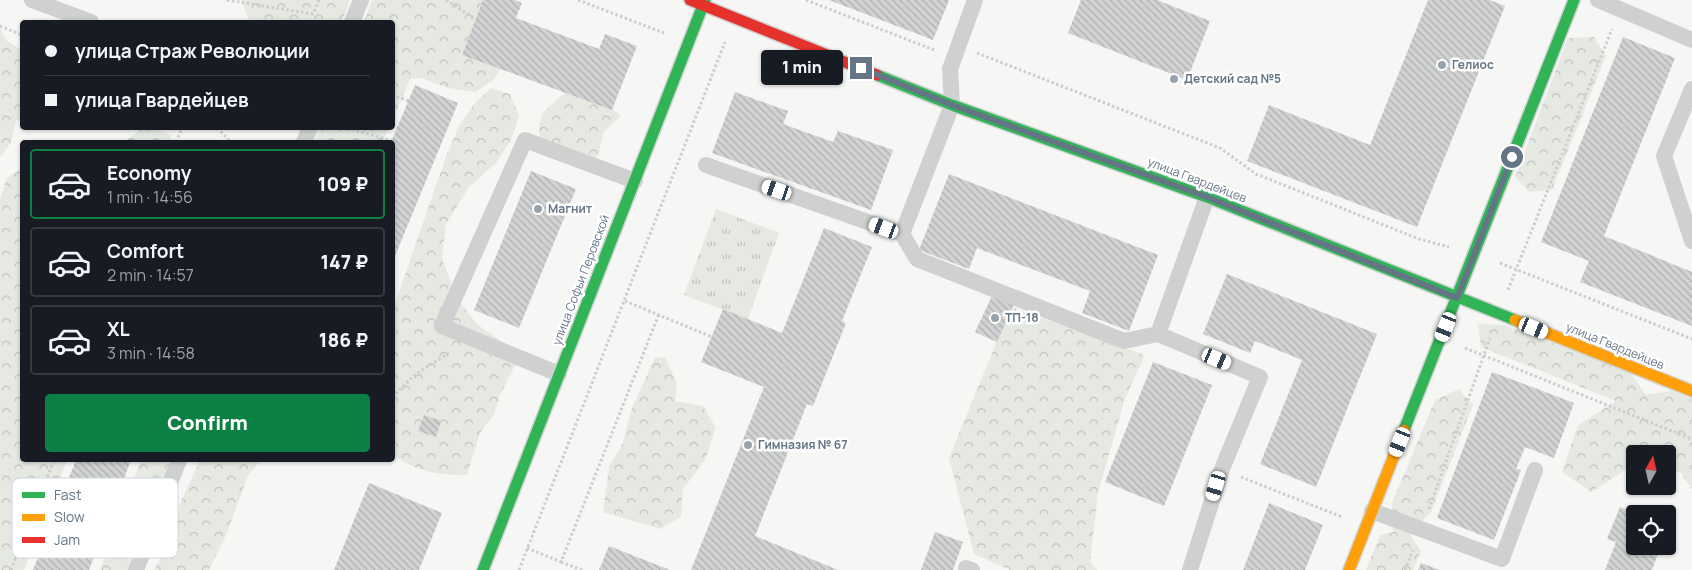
<!DOCTYPE html>
<html lang="en">
<head>
<meta charset="utf-8">
<style>
  body { margin:0; font-family:Manrope,sans-serif; background:#20242c; color:#f1f3f6; height:100vh; display:flex; flex-direction:column; font-size:19px; white-space:nowrap }
  * { box-sizing:border-box; margin:0 }
  p { font-size:16px; color:#9ea1a6 }
  .icon { flex:none; width:28px; height:28px; fill:none; stroke:currentColor; stroke-width:2; stroke-linecap:round; stroke-linejoin:round }
  .map { position:relative; flex:1; overflow:hidden }
  .side { position:absolute; left:20px; top:140px; width:375px; height:322px; display:flex; flex-direction:column; background:#171b24; border-radius:5px; box-shadow:0 1px 4px #0004 }
  .side>* { flex:none }
  .top-card { position:absolute; left:20px; top:20px; width:375px; height:110px; border-radius:5px; box-shadow:0 1px 4px #0004; display:grid; align-content:center; height:110px; padding:0 25px; background:#171b24 }
  .needle { width:32px; rotate:8deg }
  .controls { position:absolute; left:1626px; top:445px; display:grid; gap:10px }
  .controls a { display:grid; place-items:center; width:50px; height:50px; border-radius:5px; background:#171b24; box-shadow:0 1px 4px #0004; font-size:25px }
  .end { position:absolute; width:22px; height:22px; margin:-11px; border:6px solid #647686; background:#fff; box-shadow:0 0 0 2px #fff }
  .from { border-radius:50% }
  .bubble { position:absolute; height:35px; border-radius:5px; background:#171b24; box-shadow:0 1px 4px #0004; font-size:16px; font-weight:800; line-height:35px; text-align:center }
  .car { position:absolute; width:15px; height:30px; margin:-15px -8px; border-radius:6px; box-shadow:0 0 4px 1px #0007; background:linear-gradient(#fff 24%,#345 0 40%,#fff 0 76%,#345 0 86%,#fff 0) }
  .top-card b { display:flex; align-items:center; gap:18px; height:48px; font-size:19px }
  .top-card b+b { border-top:1px solid #363941 }
  .top-card i { width:12px; height:12px; background:#f1f3f6 }
  ul { padding:9px 0 0; list-style:none }
  li { display:flex; align-items:center; gap:15px; height:70px; margin:0 10px 8px; padding:0 15px; border:2px solid #363941; border-radius:5px }
  li div { flex:1 }
  li b { display:block; font-size:19px }
  li em { font-style:normal; font-weight:800 }
  li.active { border-color:#0b8043 }
  li>.icon { width:45px; height:45px; stroke-width:1.5 }
  .cta { display:flex; gap:10px; margin-top:auto; padding:10px 25px }
  .cta a { flex:1; height:58px; border-radius:5px; background:#0b8043; color:#fff; font-size:20px; font-weight:800; line-height:58px; text-align:center }
  .map>svg:first-child { display:block }
</style>
</head>
<body>
<div class="map">
<svg width="1692" height="570" viewBox="0 0 1692 570">
  <defs>
    <pattern id="forest-crowns" width="20" height="18" patternUnits="userSpaceOnUse" patternTransform="scale(1.25)"><rect width="20" height="18" fill="#e6e9e2"/><path d="M2 6a3 3 0 1 1 6 0M12 15a3 3 0 1 1 6 0" fill="none" stroke="#bec1bd"/></pattern>
    <pattern id="park-tufts" width="24" height="20" patternUnits="userSpaceOnUse" patternTransform="scale(1.25)"><rect width="24" height="20" fill="#e6e9e2"/><path d="M3 7l-1-3M5 7V3M7 7l1-3M15 17l-1-3M17 17v-4M19 17l1-3" fill="none" stroke="#bec1bd"/></pattern>
    <pattern id="building-back-hatch" width="6" height="6" patternUnits="userSpaceOnUse" patternTransform="scale(1.25)"><rect width="6" height="6" fill="#d1d2d2"/><path d="M-1 5l2 2M0 0l6 6M5-1l2 2" fill="none" stroke="#adafb0"/></pattern>
  </defs>
  <rect width="100%" height="100%" fill="#f6f6f4"/>
  <path fill="url(#forest-crowns)" d="M241 0H350L342 22H250Z
    M372 0H483L469 40 503 66 493 80 475 92 448 88 421 78 410 79 393 119 392 22H364Z
    M0 28 7 41 22 50V117L16 121 11 142 0 158Z
    M1594 37 1606 56 1552 190 1529 192 1515 177 1568 38Z
    M491 88 510 94 519 116 511 140 496 163 469 187 446 224 442 259 458 300 477 324 520 355 500 395 494 414 480 433 467 475C440 476 415 471 393 455L392 312 447 154 460 124 474 104Z
    M571 89 595 96 621 116 604 132 598 156 571 162 545 151C530 117 545 109 571 89Z
    M142 128H153L170 135 173 142H124Z
    M320 128H389L382 142H314Z
    M22 168V460H67L24 570H0V199L7 178Z
    M1011 307 1145 355 1125 399 1098 493 1090 562 1097 570H1010L974 554 949 458Z
    M1478 324 1504 325 1630 372 1646 395 1672 391 1692 399V489L1681 473 1668 470V454H1635V464L1591 492 1562 472 1578 425 1616 401 1481 347Z
    M665 357 677 384 675 401 703 406 716 428 705 460 683 489 681 517 660 529 603 512 609 466 622 445 632 408 655 358Z
    M1459 389 1473 405 1431 512 1410 535 1421 551 1413 570H1366L1380 535 1393 532 1392 503 1435 400Z
    M141 460H170L127 570H100Z
    M200 460H261L248 476 227 533 209 570H154L173 537 179 506Z"/>
  <path fill="url(#park-tufts)" d="M716 209 779 233 748 319 684 295Z"/>
  <path fill="url(#building-back-hatch)" d="M483 0H515L522 3 516 18 599 49 605 34 637 46 612 110 462 55Z
    M829 0H949L933 40Z
    M1081 0H1157L1210 21 1187 80 1068 33Z
    M1428 0H1490L1505 6 1417 227 1247 161 1269 105 1370 145Z
    M1623 37 1675 58 1604 236 1692 272V326L1580 282 1589 261 1541 242Z
    M415 85 458 103 393 261 391 142Z
    M735 92 788 111 783 124 833 142 838 131 893 150 871 210 712 153Z
    M531 171 576 189 519 328 474 310Z
    M949 174 1158 255 1129 331 1082 313 1090 291 1029 268 977 248 969 269 919 250Z
    M824 228 872 247 842 321 846 323 813 406 807 404 755 536 838 570H691L764 387 701 362 723 309 782 333Z
    M1227 274 1377 334 1316 487 1260 464 1302 360 1255 341 1250 353 1203 334Z
    M993 294 1014 304 997 342 975 332Z
    M1153 362 1212 385 1164 506 1105 482Z
    M1492 372 1574 403 1554 458 1525 447 1516 469 1521 470 1494 540 1437 518Z
    M424 415 441 421 436 437 418 431Z
    M76 460H131L89 570H33Z
    M369 483 442 513 419 570H334Z
    M1269 503 1323 525 1305 570H1243Z
    M1620 507 1635 513V546H1661L1652 570H1605L1616 542 1607 539Z
    M935 532 963 542 953 570H921Z
    M609 546 670 570H599Z
    M1421 563 1440 570H1418Z"/>
  <g fill="none" stroke-linecap="round" stroke-linejoin="round">
    <g stroke="#d1d3d4" stroke-width="14">
      <path id="fast" d="M877 75 952 105 1207 197 1515 320
        M1404 430 1574 0
        M483 570 705 0"/>
    </g>
    <g stroke="#d1d3d4" stroke-width="14">
      <path id="slow" d="M1515 320 1692 391
        M1349 570 1404 430"/>
    </g>
    <g stroke="#d1d3d4" stroke-width="14">
      <path id="jam" d="M690 0 877 75"/>
    </g>
    <path stroke="#cccdce" stroke-width="3" stroke-dasharray="2.5 2.5" stroke-linecap="butt" d="M227 0 313 14 319 0
      M446 0 475 19
      M578 0 664 33
      M806 0 934 50
      M0 26 22 35
      M977 53 1220 148 1256 174 1419 239 1449 247
      M392 95 409 101
      M217 128 231 142
      M347 128 392 141
      M176 142 182 128
      M1500 263 1692 339
      M1508 290 1612 29
      M625 301 712 337
      M1465 348 1692 439
      M392 397 416 374 449 353
      M1241 477 1342 517
      M123 481 146 491
      M1429 509 1490 338
      M103 533 123 542
      M527 548 561 562 659 314
      M561 562 582 570
      M11 570 54 460
      M519 570 725 42
      M1405 570 1413 550"/>
    <path stroke="#cfd1d1" stroke-width="16" d="M32 0 91 22
      M1598 0 1692 40
      M352 22 361 0
      M1692 89 1664 156 1692 241
      M304 142 310 128
      M706 165 902 234 917 259 1124 341 1158 334 1260 377 1222 469 1190 570
      M902 234 952 105 950 69 975 0
      M1158 334 1207 197
      M559 374 442 326 525 140 635 181
      M1372 511 1502 559 1535 470
      M136 570 179 460
      M966 570V568L972 570"/>
    <use href="#fast" stroke="#30b455" stroke-width="11"/>
    <use href="#slow" stroke="#ff9f0a" stroke-width="11"/>
    <use href="#jam" stroke="#e5322d" stroke-width="11"/>
  </g>
  <g fill="none" stroke-linecap="round" stroke-linejoin="round">
    <path stroke="#647686" stroke-width="6" d="M861 68 952 105 1207 197 1457 298 1512 157"/>
  </g>
  <g fill="#97a3ac" stroke="#fff" stroke-width="2">
    <circle cx="1442" cy="65" r="5"/>
    <circle cx="1174" cy="79" r="5"/>
    <circle cx="538" cy="209" r="5"/>
    <circle cx="995" cy="318" r="5"/>
    <circle cx="748" cy="445" r="5"/>
  </g>
  <g text-anchor="middle" stroke-width="5" stroke-linejoin="round" paint-order="stroke">
    <g font-size="12" font-weight="bold" fill="#647686" stroke="#fff" text-anchor="start">
      <text x="1452" y="69">Гелиос</text>
      <text x="1184" y="83">Детский сад №5</text>
      <text x="548" y="213">Магнит</text>
      <text x="1005" y="322">ТП-18</text>
      <text x="758" y="449">Гимназия № 67</text>
    </g>
    <g font-size="12" fill="#647686" stroke="#fff">
      <text transform="translate(1197 180) rotate(21)" y="4">улица Гвардейцев</text>
      <text transform="translate(581 280) rotate(-69)" y="4">улица Софьи Перовской</text>
      <text transform="translate(1615 346) rotate(22)" y="4">улица Гвардейцев</text>
    </g>
  </g>
  <rect x="12" y="478" width="166" height="80" rx="8" fill="#fff" stroke="#d0d6db" stroke-width="1"/>
  <rect x="22" y="492" width="23" height="6" fill="#30b455"/>
  <rect x="22" y="514" width="23" height="7" fill="#ff9f0a"/>
  <rect x="22" y="537" width="23" height="6" fill="#e5322d"/>
  <g font-size="14" fill="#647686">
    <text x="54" y="500">Fast</text>
    <text x="54" y="522">Slow</text>
    <text x="54" y="545">Jam</text>
  </g>
</svg>
<div class="controls">
<a><svg class="needle" viewBox="-14 -14 28 28"><path d="M0-13l5 13h-10z" fill="#e53935"/><path d="M0 13l5-13h-10z" fill="#9ea1a6"/></svg></a>
<a><svg class="icon" aria-label="locate" viewBox="0 0 24 24"><circle cx="12" cy="12" r="6"/><path d="M12 2v4M12 18v4M2 12h4M18 12h4"/></svg></a>
</div>
<i class="end from" style="left:1512px;top:157px"></i>
<i class="end" style="left:861px;top:68px"></i>
<div class="bubble" style="left:761px;top:50px;width:82px">1 min</div>
<i class="car" style="left:777px;top:190px;rotate:289deg"></i>
<i class="car" style="left:884px;top:228px;rotate:290deg"></i>
<i class="car" style="left:1446px;top:327px;rotate:202deg"></i>
<i class="car" style="left:1534px;top:328px;rotate:112deg"></i>
<i class="car" style="left:1217px;top:359px;rotate:113deg"></i>
<i class="car" style="left:1400px;top:442px;rotate:202deg"></i>
<i class="car" style="left:1216px;top:486px;rotate:197deg"></i>
<div class="top-card">
<b><i class="from"></i>улица Страж Революции</b>
<b><i></i>улица Гвардейцев</b>
</div>
<section class="side">
<ul>
<li class="active"><svg class="icon" aria-label="car" viewBox="0 0 24 24"><path d="M5 17H2v-5l4-1 3-4h7l3 4 3 1v5h-3M9 17h6M6 11h13"/><circle cx="7" cy="17" r="2"/><circle cx="17" cy="17" r="2"/></svg><div><b>Economy</b><p>1 min · 14:56</p></div><em>109 ₽</em></li>
<li><svg class="icon" aria-label="car" viewBox="0 0 24 24"><path d="M5 17H2v-5l4-1 3-4h7l3 4 3 1v5h-3M9 17h6M6 11h13"/><circle cx="7" cy="17" r="2"/><circle cx="17" cy="17" r="2"/></svg><div><b>Comfort</b><p>2 min · 14:57</p></div><em>147 ₽</em></li>
<li><svg class="icon" aria-label="car" viewBox="0 0 24 24"><path d="M5 17H2v-5l4-1 3-4h7l3 4 3 1v5h-3M9 17h6M6 11h13"/><circle cx="7" cy="17" r="2"/><circle cx="17" cy="17" r="2"/></svg><div><b>XL</b><p>3 min · 14:58</p></div><em>186 ₽</em></li>
</ul>
<div class="cta"><a>Confirm</a></div>
</section>
</div>
</body>
</html>
